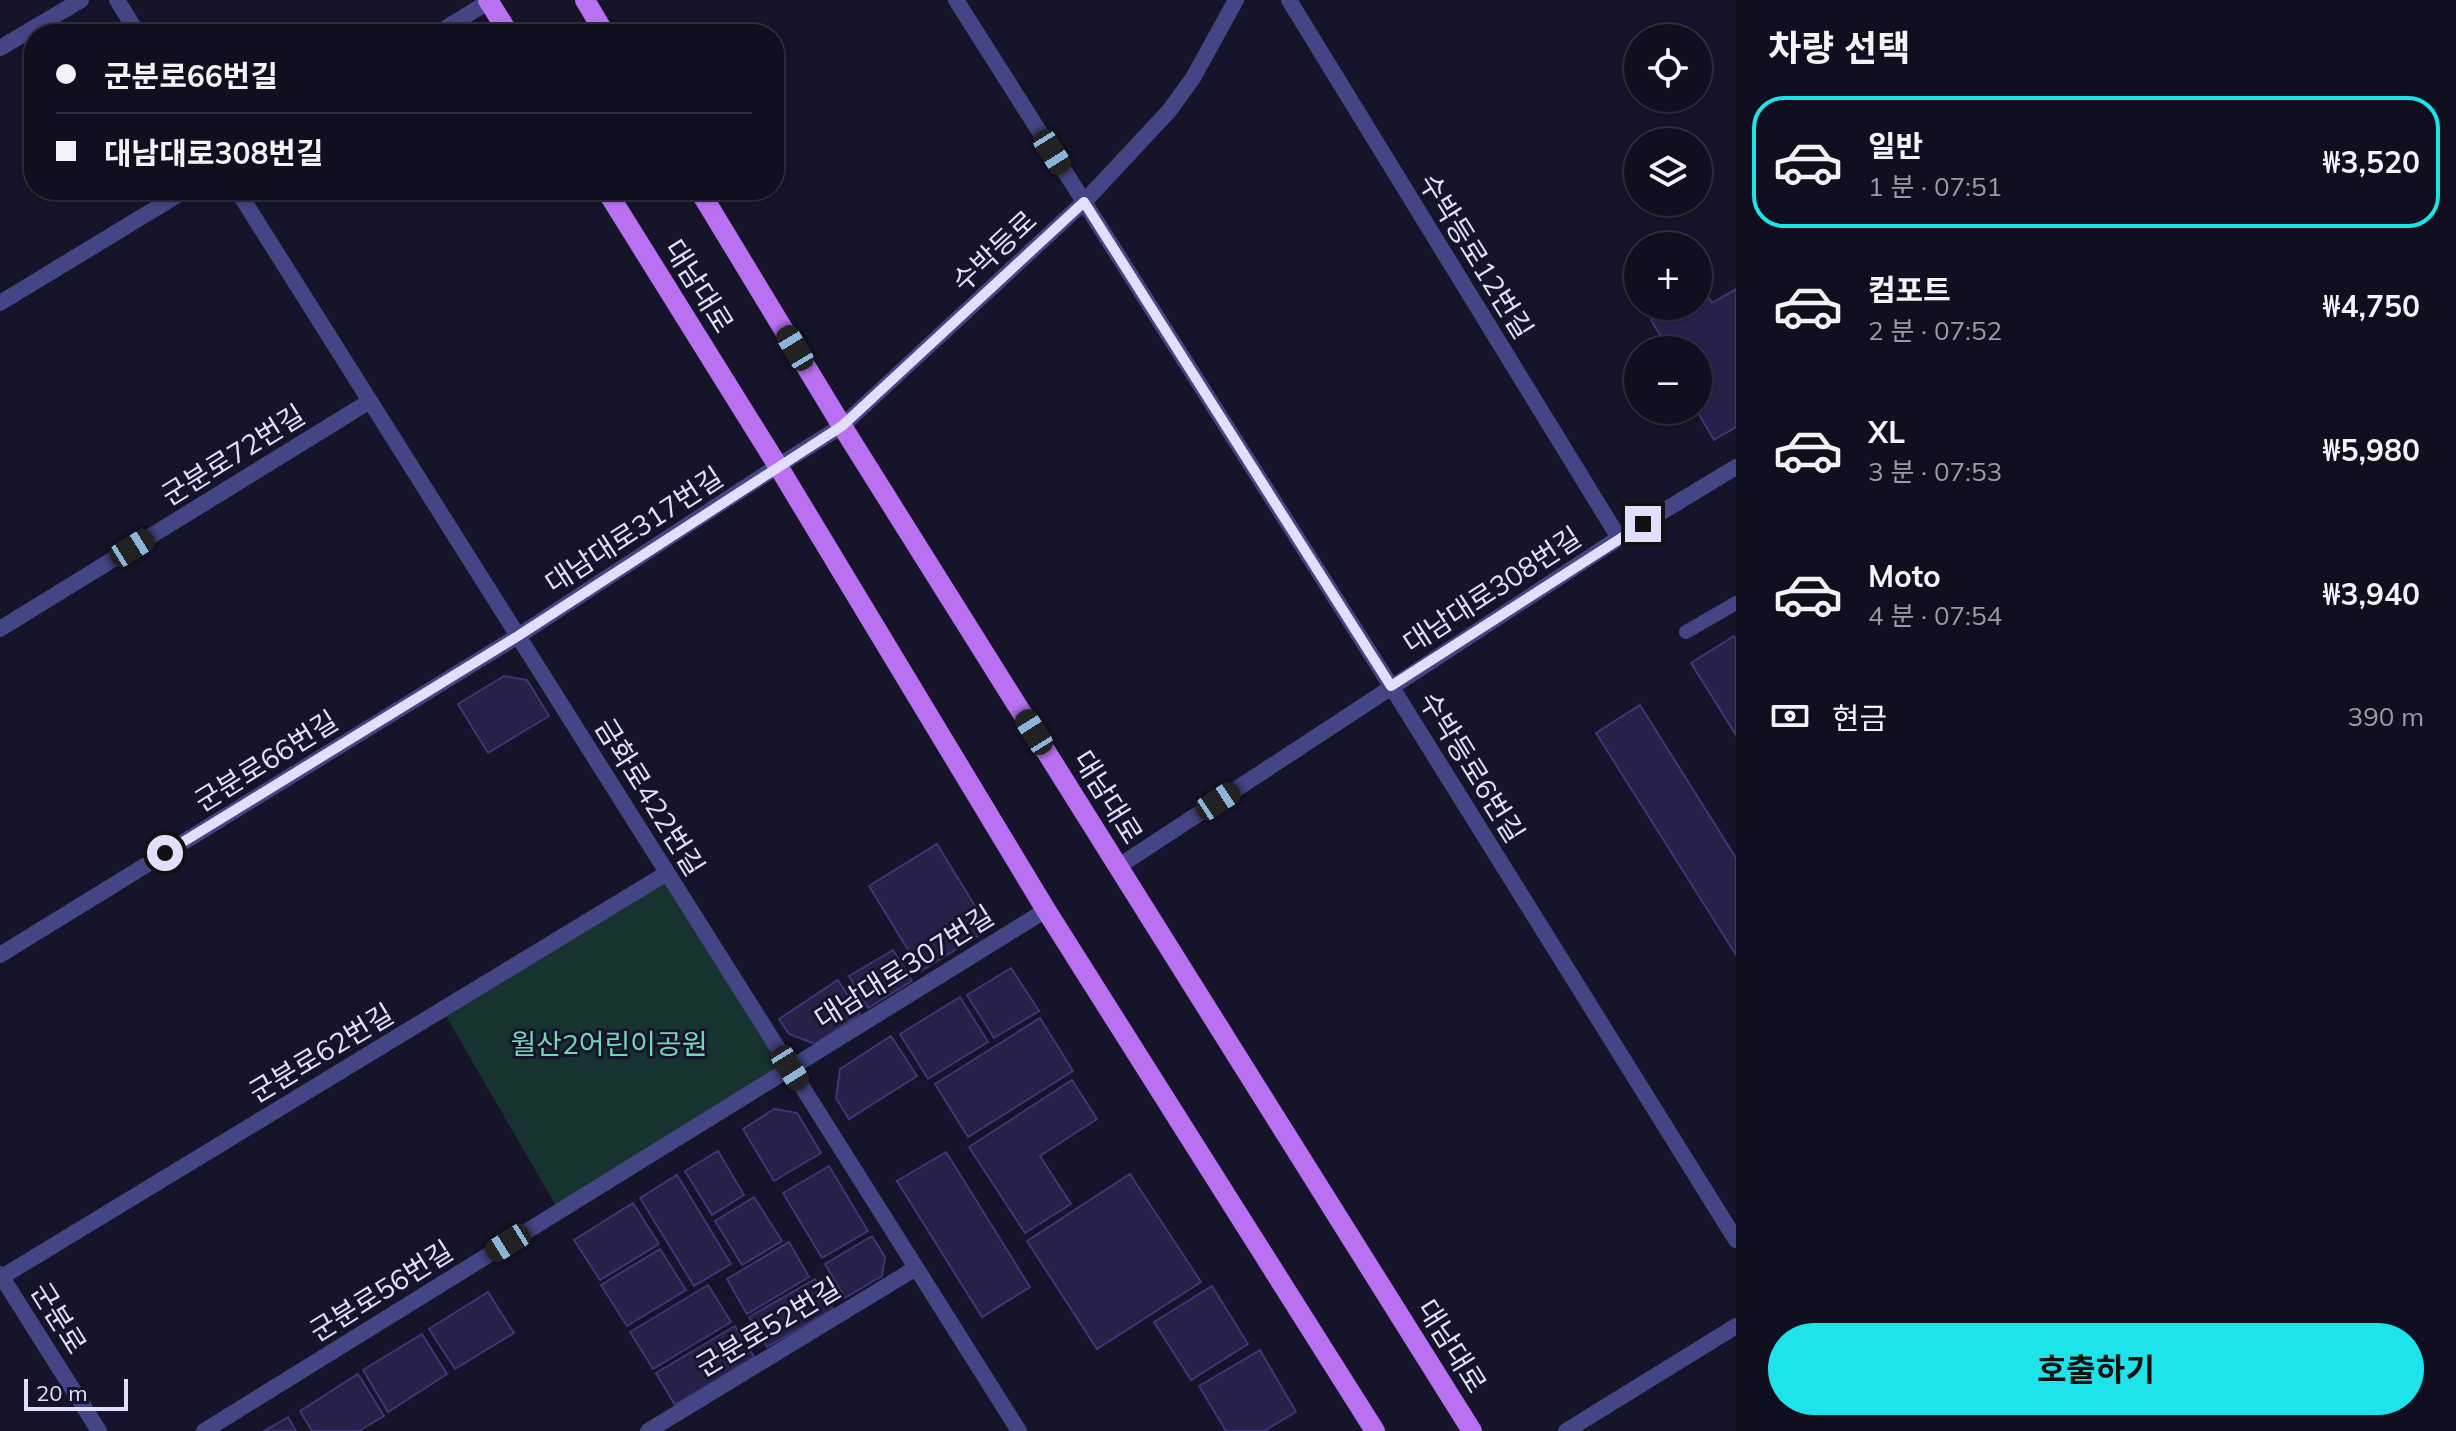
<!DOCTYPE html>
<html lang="ko">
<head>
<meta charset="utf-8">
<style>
  body { margin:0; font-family:Mulish,"Noto Sans KR",sans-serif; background:#191829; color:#f1f3f6; height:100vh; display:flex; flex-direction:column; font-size:30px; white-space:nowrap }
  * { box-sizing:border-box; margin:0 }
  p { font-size:26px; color:#9c9ca5 }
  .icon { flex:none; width:44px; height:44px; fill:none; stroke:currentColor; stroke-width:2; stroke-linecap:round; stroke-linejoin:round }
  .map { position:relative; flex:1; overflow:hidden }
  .sheet { display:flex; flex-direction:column; background:#100f20; width:720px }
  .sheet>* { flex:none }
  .top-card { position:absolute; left:24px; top:24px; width:760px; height:176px; border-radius:32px; box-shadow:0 2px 6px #0004,0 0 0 2px #302f3e; display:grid; align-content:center; height:176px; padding:0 32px; background:#100f20 }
  .fabs { position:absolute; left:1624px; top:24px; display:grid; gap:16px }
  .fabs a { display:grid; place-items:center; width:88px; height:88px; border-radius:50%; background:#100f20; box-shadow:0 2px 6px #0004,0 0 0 2px #302f3e; font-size:40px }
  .scale { position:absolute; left:24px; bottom:20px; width:104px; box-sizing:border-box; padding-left:8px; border:4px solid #e1dffc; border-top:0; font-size:22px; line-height:28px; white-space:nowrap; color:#e1dffc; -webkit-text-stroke:6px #16142a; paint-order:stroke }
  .end { position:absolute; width:36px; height:36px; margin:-18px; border:10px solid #e1dffc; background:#111; box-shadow:0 0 0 4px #111 }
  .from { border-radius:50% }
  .car { position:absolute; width:24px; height:48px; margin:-24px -12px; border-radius:10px; box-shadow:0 0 6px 2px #0007; background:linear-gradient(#222 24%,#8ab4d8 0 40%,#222 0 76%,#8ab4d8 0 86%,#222 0) }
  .top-card b { display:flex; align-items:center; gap:28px; height:76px; font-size:30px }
  .top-card b+b { border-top:2px solid #302f3e }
  .top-card i { width:20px; height:20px; background:#f1f3f6 }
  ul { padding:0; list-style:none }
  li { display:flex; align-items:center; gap:24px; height:132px; margin:0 16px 12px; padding:0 16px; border:4px solid transparent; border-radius:32px }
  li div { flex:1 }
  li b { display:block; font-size:30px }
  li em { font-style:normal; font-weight:700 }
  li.current { border-color:#1ee3ea }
  li>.icon { width:72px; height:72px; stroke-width:1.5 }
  h2 { padding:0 32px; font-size:36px; line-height:96px }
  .pay { display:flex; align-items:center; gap:20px; height:88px; padding:0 32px; font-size:30px }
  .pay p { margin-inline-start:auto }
  .cta { display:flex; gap:16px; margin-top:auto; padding:16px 32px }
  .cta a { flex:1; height:92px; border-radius:48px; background:#1ee3ea; color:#111; font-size:32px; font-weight:700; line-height:92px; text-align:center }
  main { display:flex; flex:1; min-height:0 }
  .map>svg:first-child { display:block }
</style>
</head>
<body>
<main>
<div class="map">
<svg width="1736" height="1431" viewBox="0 0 1736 1431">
  <rect width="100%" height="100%" fill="#16142a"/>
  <path fill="#173330" d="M667 873 790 1068 559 1211 442 1009Z"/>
  <path fill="#272149" stroke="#3e3673" stroke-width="2" d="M1704 289 1712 303 1736 289V427L1714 440 1697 411 1703 408 1698 400V350H1669L1651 320 1674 306H1698V292Z
    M1734 636 1736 639V735L1691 663Z
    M504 676 527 680 549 716 488 753 458 704Z
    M1640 705 1736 858V955L1596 733Z
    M937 844 989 929 921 971 869 886Z
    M893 950 912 981 868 1008 849 976Z
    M1011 968 1039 1011 994 1038 967 995Z
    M838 980 860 1014 815 1044 789 1034 779 1019Z
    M960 997 988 1042 928 1079 900 1034Z
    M1040 1018 1073 1071 968 1137 935 1084Z
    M891 1036 917 1076 849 1119 836 1098 840 1069Z
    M1072 1080 1097 1119 1040 1156 1071 1204 1025 1233 969 1147Z
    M774 1109 797 1113 821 1153 774 1181 743 1129Z
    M718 1151 744 1195 712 1215 685 1171Z
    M946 1152 1030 1287 982 1317 897 1181Z
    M829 1166 868 1231 822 1258 783 1193Z
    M1130 1174 1201 1282 1097 1349 1027 1241Z
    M677 1175 731 1264 694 1286 640 1198Z
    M754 1197 782 1241 742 1265 715 1221Z
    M633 1203 659 1244 600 1280 574 1240Z
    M872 1236 885 1257 882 1276 845 1298 825 1264Z
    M789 1242 809 1277 747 1314 727 1279Z
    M660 1249 686 1290 627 1326 601 1285Z
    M815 1279 833 1309 767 1347 749 1317Z
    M708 1285 731 1322 653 1369 630 1332Z
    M1212 1286 1248 1344 1191 1380 1154 1322Z
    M488 1292 514 1333 455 1369 429 1329Z
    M735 1326 754 1357 675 1405 656 1373Z
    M422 1334 447 1374 388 1412 363 1370Z
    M1260 1350 1296 1412 1264 1431H1226L1199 1386Z
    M358 1374 384 1416 359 1431H312L300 1411Z
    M288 1417 296 1431H264Z"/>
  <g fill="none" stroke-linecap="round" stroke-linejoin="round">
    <path stroke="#434584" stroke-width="14" d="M1686 632 1736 603"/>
    <path stroke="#434584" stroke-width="16" d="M117 0 138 34
      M956 0 1391 686 1736 1240
      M1289 0 1619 538
      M436 34 488 2
      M0 48 81 0
      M237 190 1019 1431
      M0 303 186 190
      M0 629 370 401
      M1119 866 1619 538 1736 467
      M0 955 518 636 778 466
      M0 1278 667 873
      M204 1431 1046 910
      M648 1431 916 1268
      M1566 1431 1736 1326"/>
    <path stroke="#434584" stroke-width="16" d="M778 466 842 426 1084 202 1169 111 1193 78 1236 0
      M0 1274 99 1431"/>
    <path stroke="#b971f1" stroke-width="20" d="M488 0 509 34
      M585 0 605 34
      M606 190 778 466 1046 910 1375 1431
      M699 190 842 426 1472 1431"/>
  </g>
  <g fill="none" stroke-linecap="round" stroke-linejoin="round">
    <path stroke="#e1dffc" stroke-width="10" d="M165 853 518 636 842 426 1084 202 1391 686 1643 524"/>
  </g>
  <g text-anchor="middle" stroke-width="6" stroke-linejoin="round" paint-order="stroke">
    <g font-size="28" fill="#e1dffc" stroke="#16142a">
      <text transform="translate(994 251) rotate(-43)" y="10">수박등로</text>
      <text transform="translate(1476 256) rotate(58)" y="10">수박등로12번길</text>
      <text transform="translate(699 286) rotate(58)" y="10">대남대로</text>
      <text transform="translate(233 455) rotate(-32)" y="10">군분로72번길</text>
      <text transform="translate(634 530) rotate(-33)" y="10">대남대로317번길</text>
      <text transform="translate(1492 590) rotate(-33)" y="10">대남대로308번길</text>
      <text transform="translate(266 761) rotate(-32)" y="10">군분로66번길</text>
      <text transform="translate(1472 767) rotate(58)" y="10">수박등로6번길</text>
      <text transform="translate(650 797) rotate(58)" y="10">금화로422번길</text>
      <text transform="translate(1108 797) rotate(58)" y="10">대남대로</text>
      <text transform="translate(904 967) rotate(-32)" y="10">대남대로307번길</text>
      <text transform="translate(321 1053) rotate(-31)" y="10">군분로62번길</text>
      <text transform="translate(381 1291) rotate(-32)" y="10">군분로56번길</text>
      <text transform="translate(59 1318) rotate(58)" y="10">군분로</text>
      <text transform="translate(768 1327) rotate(-31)" y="10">군분로52번길</text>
      <text transform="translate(1452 1346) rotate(58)" y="10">대남대로</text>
    </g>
    <g font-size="28" fill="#71d7b6" stroke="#16142a">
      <text x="609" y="1054">월산2어린이공원</text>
    </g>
  </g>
</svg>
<div class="fabs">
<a><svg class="icon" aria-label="locate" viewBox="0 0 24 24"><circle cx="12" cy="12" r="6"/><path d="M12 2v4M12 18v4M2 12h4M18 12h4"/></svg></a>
<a><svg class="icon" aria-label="layers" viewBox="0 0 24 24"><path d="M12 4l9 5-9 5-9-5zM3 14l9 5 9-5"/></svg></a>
<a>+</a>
<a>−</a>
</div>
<div class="scale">20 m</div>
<i class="end from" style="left:165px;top:853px"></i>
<i class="end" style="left:1643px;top:524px"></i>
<i class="car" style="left:1052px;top:152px;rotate:148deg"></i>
<i class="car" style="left:795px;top:348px;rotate:329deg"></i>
<i class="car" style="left:132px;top:548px;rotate:58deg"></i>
<i class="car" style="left:1034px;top:732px;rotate:328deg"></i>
<i class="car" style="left:1218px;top:801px;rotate:57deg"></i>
<i class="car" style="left:790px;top:1068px;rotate:148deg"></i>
<i class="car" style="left:508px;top:1243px;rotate:238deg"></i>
<div class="top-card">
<b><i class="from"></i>군분로66번길</b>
<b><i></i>대남대로308번길</b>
</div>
</div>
<section class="sheet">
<h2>차량 선택</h2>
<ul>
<li class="current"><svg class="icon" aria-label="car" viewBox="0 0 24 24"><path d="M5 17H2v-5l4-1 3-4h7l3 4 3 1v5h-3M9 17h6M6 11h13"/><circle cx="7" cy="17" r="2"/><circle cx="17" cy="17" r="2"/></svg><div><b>일반</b><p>1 분 · 07:51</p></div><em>₩3,520</em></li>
<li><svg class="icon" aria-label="car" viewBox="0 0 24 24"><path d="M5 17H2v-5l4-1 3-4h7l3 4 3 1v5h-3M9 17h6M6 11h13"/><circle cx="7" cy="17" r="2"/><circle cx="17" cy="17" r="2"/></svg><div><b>컴포트</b><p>2 분 · 07:52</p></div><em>₩4,750</em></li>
<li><svg class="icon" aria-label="car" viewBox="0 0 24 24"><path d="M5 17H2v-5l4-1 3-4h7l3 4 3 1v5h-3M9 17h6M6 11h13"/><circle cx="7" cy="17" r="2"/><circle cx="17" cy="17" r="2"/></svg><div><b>XL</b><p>3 분 · 07:53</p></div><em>₩5,980</em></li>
<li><svg class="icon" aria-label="car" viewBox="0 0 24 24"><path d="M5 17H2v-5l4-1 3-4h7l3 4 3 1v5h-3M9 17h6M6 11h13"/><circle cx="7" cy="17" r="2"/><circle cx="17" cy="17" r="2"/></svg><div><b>Moto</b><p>4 분 · 07:54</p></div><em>₩3,940</em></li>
</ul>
<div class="pay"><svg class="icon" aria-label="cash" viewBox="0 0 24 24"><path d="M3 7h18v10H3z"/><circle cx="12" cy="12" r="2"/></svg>현금<p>390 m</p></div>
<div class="cta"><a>호출하기</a></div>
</section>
</main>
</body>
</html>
